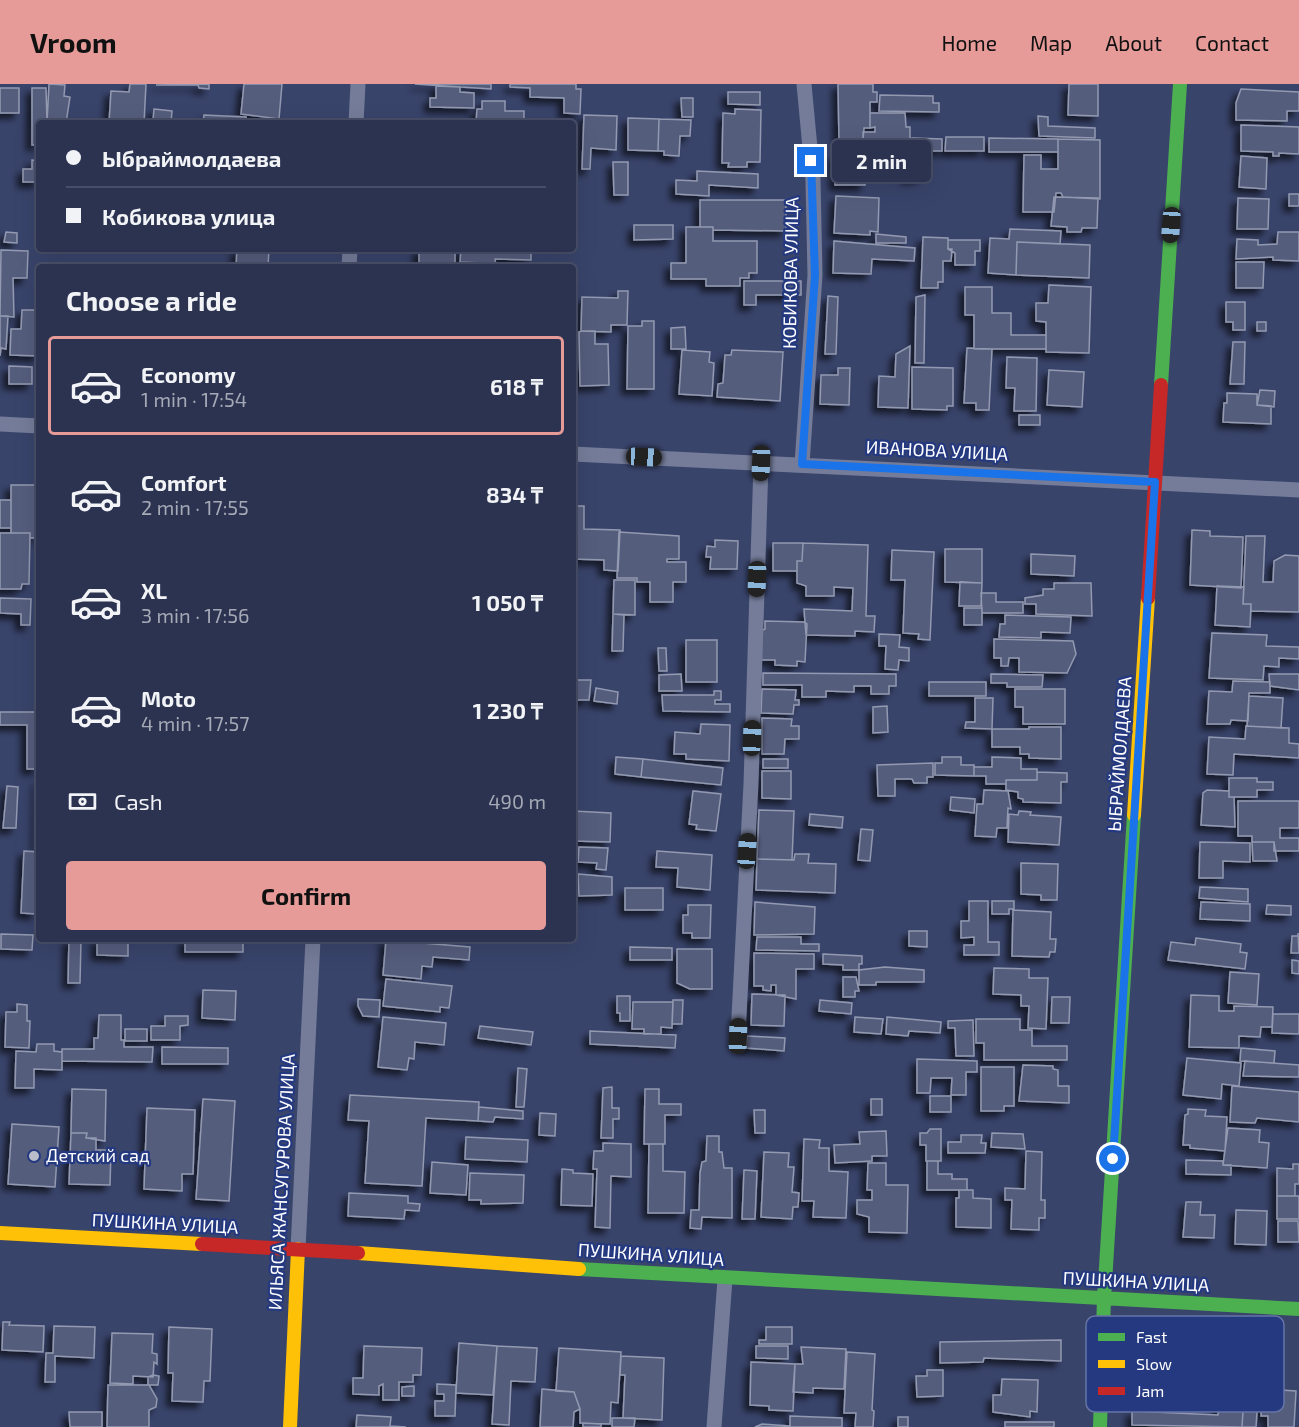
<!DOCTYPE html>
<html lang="en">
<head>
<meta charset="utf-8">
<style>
  body { margin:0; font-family:"Exo 2",sans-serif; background:#373f5a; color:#f1f3f6; height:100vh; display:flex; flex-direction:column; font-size:22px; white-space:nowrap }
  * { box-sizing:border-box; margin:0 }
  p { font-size:20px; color:#a6aab7 }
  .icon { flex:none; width:33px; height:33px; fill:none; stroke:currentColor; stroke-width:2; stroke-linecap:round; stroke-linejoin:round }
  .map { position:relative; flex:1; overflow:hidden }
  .panel { position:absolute; left:36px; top:180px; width:540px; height:678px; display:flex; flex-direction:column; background:#2b3350; border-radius:6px; box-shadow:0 6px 24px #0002,0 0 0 2px #474e67 }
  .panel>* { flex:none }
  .banner { position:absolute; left:36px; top:36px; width:540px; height:132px; border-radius:6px; box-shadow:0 6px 24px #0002,0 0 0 2px #474e67; display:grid; align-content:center; height:132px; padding:0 30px; background:#2b3350 }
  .end { position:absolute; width:27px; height:27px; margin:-14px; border:8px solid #1a73e8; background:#fff; box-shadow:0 0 0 3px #fff }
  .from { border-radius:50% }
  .bubble { position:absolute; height:42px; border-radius:6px; background:#2b3350; box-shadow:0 6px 24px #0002,0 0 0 2px #474e67; font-size:20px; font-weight:700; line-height:42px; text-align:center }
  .car { position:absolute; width:18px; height:36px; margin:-18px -9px; border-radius:8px; box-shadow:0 0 4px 2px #0007; background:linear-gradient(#222 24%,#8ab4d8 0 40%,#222 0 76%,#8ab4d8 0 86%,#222 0) }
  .banner b { display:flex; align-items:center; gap:21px; height:57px; font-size:22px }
  .banner b+b { border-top:2px solid #474e67 }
  .banner i { width:15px; height:15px; background:#f1f3f6 }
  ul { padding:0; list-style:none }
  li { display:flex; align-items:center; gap:18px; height:99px; margin:0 12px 9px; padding:0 18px; border:3px solid transparent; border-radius:6px }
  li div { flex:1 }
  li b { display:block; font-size:22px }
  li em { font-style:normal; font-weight:700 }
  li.current { border-color:#e69b98 }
  li>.icon { width:54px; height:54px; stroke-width:1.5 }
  h2 { padding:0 30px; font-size:27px; line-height:72px }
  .pay { display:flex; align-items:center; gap:15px; height:66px; padding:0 30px; font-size:22px }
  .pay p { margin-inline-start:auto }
  .primary-button { display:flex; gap:12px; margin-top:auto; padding:12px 30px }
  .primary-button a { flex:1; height:69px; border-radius:6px; background:#e69b98; color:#111; font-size:24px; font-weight:700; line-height:69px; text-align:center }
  header { display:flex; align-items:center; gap:36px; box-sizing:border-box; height:84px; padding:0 30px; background:#e69b98; color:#111 }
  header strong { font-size:28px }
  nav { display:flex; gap:33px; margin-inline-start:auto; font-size:21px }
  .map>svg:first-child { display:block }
</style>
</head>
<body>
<header>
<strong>Vroom</strong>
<nav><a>Home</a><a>Map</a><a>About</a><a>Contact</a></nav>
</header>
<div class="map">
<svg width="1299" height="1343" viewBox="0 0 1299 1343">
  <defs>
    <filter id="shadow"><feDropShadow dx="-5.5" dy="5.5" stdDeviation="3" flood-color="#0009"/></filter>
  </defs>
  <rect width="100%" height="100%" fill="#39446b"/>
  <path fill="#545d7d" stroke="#9299b0" stroke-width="1.5" filter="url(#shadow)" d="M49 0 65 1 64 12 70 13 66 39H47Z
    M130 0H146L144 39H109L111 7 129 8Z
    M209 0V5L199 4 198 1H156Z
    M244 0H282L279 35 241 30Z
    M415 0H491V5Z
    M510 0H576V5H581L580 30 564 29V14L530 13V4L510 3Z
    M838 0H873V8H877V18H870V44H864L863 56H839Z
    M1069 0H1098V32L1068 31Z
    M436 2 460 3V8L474 9V24L430 23V14H436Z
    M0 4H19V29H0Z
    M32 4H46L47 39H39V61H32Z
    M1241 5 1299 8V27H1287V37L1236 36V19Z
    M728 8H760V21L728 20Z
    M880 11 933 12V19H939V28L879 27Z
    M681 14H693V33H682Z
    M482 17H505V27H524V39H476L477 25H482Z
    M154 25 172 27 171 39 153 37Z
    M735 25 761 26 760 78H747V83H728L729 79H722L723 29 735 30Z
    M870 29H905L906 43H910V65H863V48H875V43L870 44Z
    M204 31 246 33V39H203Z
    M584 31 617 32 616 66 591 64 590 85H582Z
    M1038 32 1048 33V42L1095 44V54L1039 52Z
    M628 34 659 35 658 67 628 66Z
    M659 35 691 36 690 52H680L679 72 664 71V67H658Z
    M1241 41 1299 43V70L1279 69V72H1273V68L1241 67Z
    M946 53H984V67H945Z
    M912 54 942 55V67H912Z
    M989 54 1058 55V68H989Z
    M1058 55 1100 56V115L1063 113 1061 109H1056L1054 128H1023L1024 71H1041V85H1058Z
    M907 70H922V93L907 94Z
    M835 71H866L865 101H835Z
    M1241 72 1267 74 1266 105 1239 103Z
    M32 76 39 77V98H23V85H32Z
    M613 78H628V111H614Z
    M697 87 758 90V104L709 101V112L676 110V96L697 97Z
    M1289 110H1299V122H1289Z
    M836 112 879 114 878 148 870 147V151L834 149Z
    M1054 113 1098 114 1097 144H1082L1081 148H1067V143L1051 142Z
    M1238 114 1269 115 1268 145H1237Z
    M700 116H786V147L713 146V143H700Z
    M634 141H673V155L634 156Z
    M686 143H713V157H757V189H749V194H740V202H706V195H671V179H686Z
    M1010 145 1061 147 1060 160 1017 158 1016 191 988 189 990 154 1009 155Z
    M6 148 17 149V159L4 158Z
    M1278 148H1299V177L1273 176V173L1236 175 1237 155 1258 156V161L1277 160Z
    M876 150 906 153V159H876Z
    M923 153 948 154V165H952L951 177H943V198H938V204H921Z
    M948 156H980V167H975V181H955V169L948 165Z
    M834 157 915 164 914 177 872 175 871 190 833 189Z
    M1017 158 1090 161 1089 194 1016 191Z
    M237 165H269L268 183H236Z
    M419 165H455V183H419Z
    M461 165H531V176L495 175 496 183H481V179L460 178Z
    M1 166 28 167 27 194H13L14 233 0 232Z
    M1236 178H1264L1263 204H1236Z
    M744 197H801V211H756V221H744Z
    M1049 201 1091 203 1089 269 1046 268V238L1036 237V219H1048Z
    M965 203H992V229H1011V251H1046V265H974V231H965Z
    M618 207H628L627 241H611V248L581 247 582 213 618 214Z
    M925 211 924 279H915L916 213Z
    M828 212 838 213 836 270H825Z
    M1226 218H1245V246H1233V238H1226Z
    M22 226H39V272L10 271 11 245H21Z
    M0 232H8L6 265 1 264 0 272Z
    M642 237H654V305H627L628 242H642Z
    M1257 238H1266V247H1257Z
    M685 243 686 265H671V244Z
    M581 247H595V260H608L609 301 580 302 579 248Z
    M1233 258H1245L1244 300H1230Z
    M910 262 908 324 878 323 879 292 895 293 896 270Z
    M967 264 992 265 989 326H976V319H964Z
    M682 266 710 268 709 278 714 279 712 312 679 310Z
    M732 266 783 268 780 317 717 313 718 300 723 299 725 271H731Z
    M1007 273 1037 274 1036 327H1014L1015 304H1006Z
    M9 282 32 283V300H9Z
    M912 283 953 284V322H947V326L912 325Z
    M838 284H850L849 321 820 320 821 291H838Z
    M1049 286 1084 288 1082 323 1047 321Z
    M1260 306 1275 307 1274 323 1257 321Z
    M1227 309 1257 310V321L1271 322V340L1223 338 1224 319H1227Z
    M1019 331H1040V341H1019Z
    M11 401H37V454H30V449H11Z
    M0 416H11V444H0Z
    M573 422H584V445L620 446 618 487 604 486V476L573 475Z
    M1192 446 1210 447V452L1243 453 1241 504 1190 501Z
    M619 448 679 452V475H667V478H686V498H673V518H650V498H637V494H617Z
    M0 449H30L29 500H22L21 505H0Z
    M1246 452H1265L1263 498H1273L1274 477 1285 471 1299 472V528L1251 527V520H1243Z
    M715 456 738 457 737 485H710L711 473H706L707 462 715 463Z
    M773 459H803L802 477H797V487H773Z
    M803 459 868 461 866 532H875L874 548 855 547V552L806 551 804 525 852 527 853 504 834 503V512H806V502L797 499V477H802Z
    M945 465H982V499L945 498Z
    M892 466 934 468 930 556 918 555 919 550 903 549 905 496H891Z
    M1031 470 1075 472 1074 492 1031 490Z
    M614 496H635V531L613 530Z
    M960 498 982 499 981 522H959Z
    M1054 499H1091L1092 532 1036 530V520H1025V514L1043 511V505H1054Z
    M1217 502 1244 503 1243 520H1251L1250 543 1215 541Z
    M981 509H996V518H1023V529H982Z
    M0 514 31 515 30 541H21V530L0 529Z
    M964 524H982V541H964Z
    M613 530 624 531 623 567H612Z
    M1005 531 1071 533 1070 549 1041 548V554L999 553 1000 540H1005Z
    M765 537 804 538 807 540 805 578 797 577V582L775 581V576H760L761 547 765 545Z
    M1212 549 1267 551 1266 562 1299 563V575L1279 574V583L1264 582 1263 596 1209 594Z
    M879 550 900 551 899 563 909 564V577L899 576 898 586 885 585 886 562H879Z
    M994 555 1073 557 1076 570 1067 589 1019 588V574H1009L1008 582H1001V574H994Z
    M686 556H717V598H686Z
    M658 564H666L667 587H659Z
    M763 589 896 590V602H889V610H871V602H854V608L826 607V613H802V601H763Z
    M681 590 682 607H659V591Z
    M991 590 1043 591 1042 603H1007V599H991Z
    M1269 590H1299V606L1270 602Z
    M573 596H591L589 616H573Z
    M1233 597 1270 598V609H1249L1248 637 1231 636 1230 640H1207L1209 607 1232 608Z
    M929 598H986V612H929Z
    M596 604 618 608 617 620 594 617Z
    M762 605 796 606 795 616H799V621H794L793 630 761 629Z
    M1015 605H1065V640H1023V623H1015Z
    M714 607H721V616H715V620H730V628L663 627 662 611H714Z
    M1249 612 1283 614 1281 644 1247 642Z
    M975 614H993L992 645 965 644 966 638H975Z
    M887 622 888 648 873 649V623Z
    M0 628H39L38 685H27V641H0Z
    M762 634 792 635 791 642H799V655H785L784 670H762Z
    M701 640 730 641 729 677 686 675V670H674L675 648 700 650Z
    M1246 642 1289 644V659L1299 660V674L1234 670 1233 691 1207 690 1209 653 1245 655Z
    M1029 643H1061V675L1029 674V670H1020V663H992V645H1029Z
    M616 673 643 675 641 693 615 690Z
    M942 673H961V681H974V692L935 691V679H942Z
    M992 673 1021 674V685H1037V696H1006V700H986V692H974V683H992Z
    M643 675 723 684 721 701 641 693Z
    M763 675H788V684H763Z
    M933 679V693H927V699H914L912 695H895V712H878L877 681Z
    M762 687H791V715L762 714Z
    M1037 688 1067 689V698H1061V719L1023 718V715L1018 714V708L1006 706V696H1037Z
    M1229 694H1257V698H1273V706H1257V713H1229Z
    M38 696H39V762H37Z
    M7 702 18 703 16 744H3Z
    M984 706 1008 707 1011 725 1008 724 1007 744H997L996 753 975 752 977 720H983Z
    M1207 706 1229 707V713H1234L1235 743 1201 741 1203 709Z
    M693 707 721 710 716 747 696 745 697 741 689 740Z
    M951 713 975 715 974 729 950 726Z
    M1238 717H1299V744H1280V754H1299V767H1274V758H1252V752H1238Z
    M759 726 794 727 792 776 757 775Z
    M573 727 611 729 610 758 573 757Z
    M1019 727 1031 728 1030 731 1061 733 1059 761 1008 758 1009 730 1018 731Z
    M810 730 843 733 842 744 809 741Z
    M861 745 873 746 870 777 858 776Z
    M1200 758 1250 759V778L1223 777V794H1199Z
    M1252 758H1274L1277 777H1253Z
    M579 763 608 764 606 786 596 785 597 779 578 778Z
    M24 767 39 768 36 830 21 829Z
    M657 767 712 771 710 806 677 803 678 784 656 783Z
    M795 770H809L808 779 836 780 835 809 756 806 757 775 794 776Z
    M1021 779 1058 780 1057 816H1041V811L1021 810Z
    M578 790 612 793V811L579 812Z
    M1200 803 1248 805V818L1199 814Z
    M625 804H663V826H625Z
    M969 817H988V858H999V871H964V861H974V853L961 854V837H969Z
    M992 817H1014V825H1009V830H992Z
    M755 818 815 823 814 850 754 851Z
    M1201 818 1250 820V837L1200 835Z
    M688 821H711L710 854H692V849H683V831H688Z
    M1267 821 1291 822V831L1266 830Z
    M1013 826 1051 828 1050 855H1056L1055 868H1050L1049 873 1012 872Z
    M909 847H927V863L909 862Z
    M1298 849 1299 869H1291L1292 852H1298Z
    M1 850 33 851 32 866 1 865Z
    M757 853H801V860H819V867L756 866Z
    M1196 854 1241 860 1240 868 1247 869 1245 885 1168 876 1171 858 1195 861Z
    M69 855H81L80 899H68Z
    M97 855H128V872L97 871Z
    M185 855H243V868H185Z
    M383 855H446L445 861Z
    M386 856 470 863 469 876 433 873 432 883 422 882 421 895 383 891Z
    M630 863 672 864V876H630Z
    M677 865H712V905H690L677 899Z
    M754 869 814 870V885H796V915L776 911V901H771V907L763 906V902H754Z
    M823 870 862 872V880H859V886H843V881L823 880Z
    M1292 876 1299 877V890L1292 889Z
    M885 883 924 886V898H876V901H859V886Z
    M994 884 1029 885V894H1048L1046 945 1028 944 1029 922H1021V911L993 910Z
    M1230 888 1259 890 1257 921 1228 919Z
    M843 893H856L859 907H855V913H843Z
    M386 895 452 902 449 924 440 923V928L383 922Z
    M203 906 236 907 235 936 202 934Z
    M752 910 785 911 784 942 751 941Z
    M1191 911 1219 912V927H1234V922L1273 923 1272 943H1261L1260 953 1239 952V964L1189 963Z
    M617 912H630V937H620V929H617Z
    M1052 913H1070L1069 939H1051Z
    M358 915 380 916 379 933 363 932 358 922Z
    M673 916H683L682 940H672Z
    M820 916 852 919 851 930 819 927Z
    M633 918H673L672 944 661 943V950H644V945H632Z
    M17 920 27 921V937H30L29 964 5 963 6 928H17Z
    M1273 930H1299V950L1272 949Z
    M99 931H121V956H124V963H153L152 978 62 977V965H94V954H98Z
    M165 932H188V941L180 942V956H151V942H165Z
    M383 933 446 939 444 961 415 958 414 975 409 974 407 986 378 983Z
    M855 933 883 935 881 950 854 948Z
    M887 933 941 938 940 949 909 947 908 952 886 950Z
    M976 935H1020V946H1032V962H1067V976H984V959H976Z
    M973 936 974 972H956L955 944H948V937Z
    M480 942 533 948 531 961 478 954Z
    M125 945H147V957H125Z
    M590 947 676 951 675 964 590 960Z
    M747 952 785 954 784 967 746 964Z
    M37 960H54V967L62 968V986L34 985V1004H15L16 967 36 968Z
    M162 963 228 964V980H162Z
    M1241 964 1275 967 1274 979 1240 977Z
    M1187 974 1241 979 1239 1002 1222 1000 1221 1015 1183 1011Z
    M917 975 977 977V988H966V1011H951L952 994H931L930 1009H917Z
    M1245 977 1299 981V993L1243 992Z
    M1023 981 1053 982V985L1058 986V1002H1069V1019L1019 1017Z
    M981 983H1014V1022H1004V1027H981Z
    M518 984 527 985 524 1023H516Z
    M1232 1002 1299 1008V1038L1257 1034 1255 1039 1230 1038Z
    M612 1003V1024H619V1035H613V1054H601L603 1004Z
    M72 1005 106 1006 105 1057 86 1054 87 1049H71Z
    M645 1005H659V1020H681V1031H665V1060H644Z
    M350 1011 479 1018 478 1037 426 1034 422 1102 365 1099 369 1037 348 1036Z
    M930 1012H951V1028H930Z
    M203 1015 235 1017 229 1117 196 1115Z
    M871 1015H882V1031H871Z
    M479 1023 523 1027V1035L495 1033 493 1038 478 1037Z
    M147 1024 195 1026 193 1090H182V1107L144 1105Z
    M1188 1025 1206 1026 1205 1032 1227 1033 1225 1067 1190 1064V1061H1183L1185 1031 1188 1030Z
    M754 1026H765V1049H755Z
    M540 1029 556 1030 555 1052 539 1051Z
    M12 1040 59 1043 55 1103 8 1100Z
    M1228 1044 1260 1046 1259 1058 1269 1059 1267 1084 1223 1081Z
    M930 1045H941V1077H926V1061H920V1049H927Z
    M886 1047 887 1072H872V1077L835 1079 834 1061 860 1060 859 1048Z
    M71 1049H87L86 1054H96V1066H111L110 1101 69 1100Z
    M992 1049 1023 1050 1025 1065 991 1063Z
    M961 1051H982L981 1059H986L985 1069H948V1058H961Z
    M707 1052H719V1068H722L724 1084H732V1134L702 1133 701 1145 690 1144 691 1126H699L700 1089 702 1078 706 1077Z
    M466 1053 528 1056 527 1078 465 1075Z
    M804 1055 820 1056 819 1064H829V1087L848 1088 846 1134 813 1133 814 1117H802Z
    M603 1059 631 1060V1093L611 1092 610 1144 595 1143 597 1085H593L594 1067H603Z
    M649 1060H663V1087L685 1088 684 1129H648Z
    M1026 1067 1042 1068 1041 1116H1045V1134H1039V1146L1011 1145 1012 1116H1005V1104L1025 1105Z
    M764 1068 789 1069 788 1083H794L792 1108 799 1109 798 1123H793L792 1135 761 1133Z
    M1186 1076 1223 1077V1081H1231V1091L1186 1090Z
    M927 1077H938V1090H952V1095H967V1106H927Z
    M432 1078 468 1081 466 1111 430 1109Z
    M868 1079H886V1101H908L907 1149 869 1148V1133L857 1130V1116H872V1106H867Z
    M1293 1080H1299V1100H1295V1112H1277V1084L1293 1085Z
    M562 1085 573 1086V1089L593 1090 592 1122 561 1121Z
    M744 1086 757 1087 755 1135H742Z
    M470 1089 524 1091 523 1119 481 1120V1116H469Z
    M959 1106H973V1114L991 1115V1144L956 1143V1114H959Z
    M349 1109 408 1112V1119L420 1120 419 1127 405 1126 404 1135 348 1132Z
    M1277 1112H1299V1135H1277Z
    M1186 1118H1201L1200 1131H1215L1214 1154 1183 1153Z
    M1236 1126 1267 1127 1266 1161 1235 1160Z
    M1278 1137H1298L1299 1158H1278Z
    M3 1238H10L9 1241 44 1242 43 1268 2 1266Z
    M54 1242 95 1243 94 1274 55 1272V1298H45L46 1269H53Z
    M169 1243 212 1245 210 1297H204L203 1318 172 1317 173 1289H168Z
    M766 1243H792V1260H759V1256H766Z
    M112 1249 153 1250 152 1269 157 1270V1280L154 1278 153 1293 133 1292V1300L110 1299Z
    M1061 1256V1277L984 1274 983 1278 940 1279V1258Z
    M459 1259 497 1262 493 1311 456 1309Z
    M364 1262 422 1264 421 1291H413V1298H399V1316H383V1300L379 1302V1311L353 1310V1294H363Z
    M497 1262 537 1264 535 1298 511 1297 509 1341 492 1340Z
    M756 1262H788V1275L756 1274Z
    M801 1263 846 1265 844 1305 813 1304V1309L793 1308 795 1280H803Z
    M559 1264 621 1268 618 1319 611 1318 610 1340 580 1339V1325L574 1308 556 1307Z
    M847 1268 875 1270 872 1326 874 1327 873 1343H855L856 1329H844Z
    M621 1272 664 1274 662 1336 623 1334 625 1291H620Z
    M751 1278 795 1280 793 1327 769 1326V1322L750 1321Z
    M1221 1279 1246 1281 1242 1343 1132 1341V1327L1218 1331Z
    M1246 1281H1260L1256 1343H1242Z
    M927 1286H943V1312L917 1313 916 1292H927Z
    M153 1291 159 1292 158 1301H148V1293Z
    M1002 1295 1038 1296 1037 1328 1030 1327V1333L993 1328V1311H1001Z
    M437 1300 456 1301 455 1332H435V1317H444V1310H437Z
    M108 1301H149L157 1315 156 1323 149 1326V1343H107Z
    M414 1302V1312H402V1303Z
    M542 1305 574 1308 580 1325 574 1328 573 1343H540Z
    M1263 1305 1296 1307 1294 1343H1268V1332H1261Z
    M69 1328H102V1343H70Z
    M357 1331 391 1333 390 1342 406 1343H356Z
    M790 1332 842 1334V1343H755L762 1340 790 1342Z
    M898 1333H908V1343H898Z
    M612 1334H635L634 1343H612Z
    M1005 1338H1054V1343H1005Z
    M583 1339 601 1340V1343H583Z"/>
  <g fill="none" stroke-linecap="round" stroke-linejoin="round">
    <path stroke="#747c99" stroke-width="15" d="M356 39 358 0
      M349 183 350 165
      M0 340 39 342
      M573 370 1299 406
      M802 380 815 191 813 96 804 0
      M738 952 751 700 761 379
      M298 1165 313 855
      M714 1343 725 1195"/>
    <path stroke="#4caf50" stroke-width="14" d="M1161 301 1180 0
      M579 1185 1299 1225
      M1100 1343 1104 1215 1134 731"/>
    <path stroke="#ffc107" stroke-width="14" d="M1134 731 1148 514
      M0 1149 202 1160
      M358 1169 579 1185
      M290 1343 298 1165"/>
    <path stroke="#c62828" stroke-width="14" d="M1148 514 1161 301
      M202 1160 358 1169"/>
  </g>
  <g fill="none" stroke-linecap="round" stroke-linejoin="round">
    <path stroke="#1a73e8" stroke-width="8" d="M811 77 815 191 802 380 1155 398 1113 1075"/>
  </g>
  <circle fill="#babecb" stroke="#243980" stroke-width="2" cx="34" cy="1072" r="6"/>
  <g text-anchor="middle" stroke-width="4.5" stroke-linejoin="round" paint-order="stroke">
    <g font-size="18" fill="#fff" stroke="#243980">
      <text transform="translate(791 189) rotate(-89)" y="6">КОБИКОВА УЛИЦА</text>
      <text transform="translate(937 367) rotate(3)" y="6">ИВАНОВА УЛИЦА</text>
      <text transform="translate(1120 670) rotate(-86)" y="6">ЫБРАЙМОЛДАЕВА</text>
      <text transform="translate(282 1098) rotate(-87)" y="6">ИЛЬЯСА ЖАНСУГУРОВА УЛИЦА</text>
      <text transform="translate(165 1140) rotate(3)" y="6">ПУШКИНА УЛИЦА</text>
      <text transform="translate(651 1171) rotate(4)" y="6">ПУШКИНА УЛИЦА</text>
      <text transform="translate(1136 1198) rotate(3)" y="6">ПУШКИНА УЛИЦА</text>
    </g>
    <g font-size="18" fill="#fff" stroke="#243980" text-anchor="start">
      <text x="46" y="1078">Детский сад</text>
    </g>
  </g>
  <rect x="1086" y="1232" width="198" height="96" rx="9" fill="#243980" stroke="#6674a6" stroke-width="1.5"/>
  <rect x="1098" y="1249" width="27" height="8" fill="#4caf50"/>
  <rect x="1098" y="1276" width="27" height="8" fill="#ffc107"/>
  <rect x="1098" y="1303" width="27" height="8" fill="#c62828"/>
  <g font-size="16" fill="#fff">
    <text x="1136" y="1259">Fast</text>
    <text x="1136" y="1286">Slow</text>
    <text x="1136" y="1313">Jam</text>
  </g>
</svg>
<i class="end from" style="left:1113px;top:1075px"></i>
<i class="end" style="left:811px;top:77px"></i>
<div class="bubble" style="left:832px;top:56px;width:99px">2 min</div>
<i class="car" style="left:1171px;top:141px;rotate:184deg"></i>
<i class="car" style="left:644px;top:373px;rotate:93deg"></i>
<i class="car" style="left:761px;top:379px;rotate:182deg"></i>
<i class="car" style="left:757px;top:495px;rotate:182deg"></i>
<i class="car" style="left:752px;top:654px;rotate:2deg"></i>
<i class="car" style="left:747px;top:767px;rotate:4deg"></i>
<i class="car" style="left:738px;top:952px;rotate:2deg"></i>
<div class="banner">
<b><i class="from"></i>Ыбраймолдаева</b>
<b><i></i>Кобикова улица</b>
</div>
<section class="panel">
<h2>Choose a ride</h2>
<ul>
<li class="current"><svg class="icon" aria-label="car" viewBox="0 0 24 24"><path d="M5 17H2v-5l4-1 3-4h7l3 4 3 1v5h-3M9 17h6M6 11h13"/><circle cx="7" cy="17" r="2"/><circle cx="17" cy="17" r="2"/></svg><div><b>Economy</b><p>1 min · 17:54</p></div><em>618 ₸</em></li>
<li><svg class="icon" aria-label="car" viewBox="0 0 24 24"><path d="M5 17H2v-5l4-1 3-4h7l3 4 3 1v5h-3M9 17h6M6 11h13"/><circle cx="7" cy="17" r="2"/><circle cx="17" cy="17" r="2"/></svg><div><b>Comfort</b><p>2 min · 17:55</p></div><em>834 ₸</em></li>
<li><svg class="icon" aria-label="car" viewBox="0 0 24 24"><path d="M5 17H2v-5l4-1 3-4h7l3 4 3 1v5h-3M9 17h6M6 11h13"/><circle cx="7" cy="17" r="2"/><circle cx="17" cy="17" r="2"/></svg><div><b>XL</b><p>3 min · 17:56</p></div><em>1 050 ₸</em></li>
<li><svg class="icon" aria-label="car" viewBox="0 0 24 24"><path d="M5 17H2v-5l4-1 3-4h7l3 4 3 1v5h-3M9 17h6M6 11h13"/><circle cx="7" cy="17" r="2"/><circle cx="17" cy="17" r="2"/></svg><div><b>Moto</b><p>4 min · 17:57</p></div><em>1 230 ₸</em></li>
</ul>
<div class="pay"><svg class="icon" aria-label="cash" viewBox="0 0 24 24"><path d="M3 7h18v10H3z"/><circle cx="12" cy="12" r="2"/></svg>Cash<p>490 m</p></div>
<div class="primary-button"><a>Confirm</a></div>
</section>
</div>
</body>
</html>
